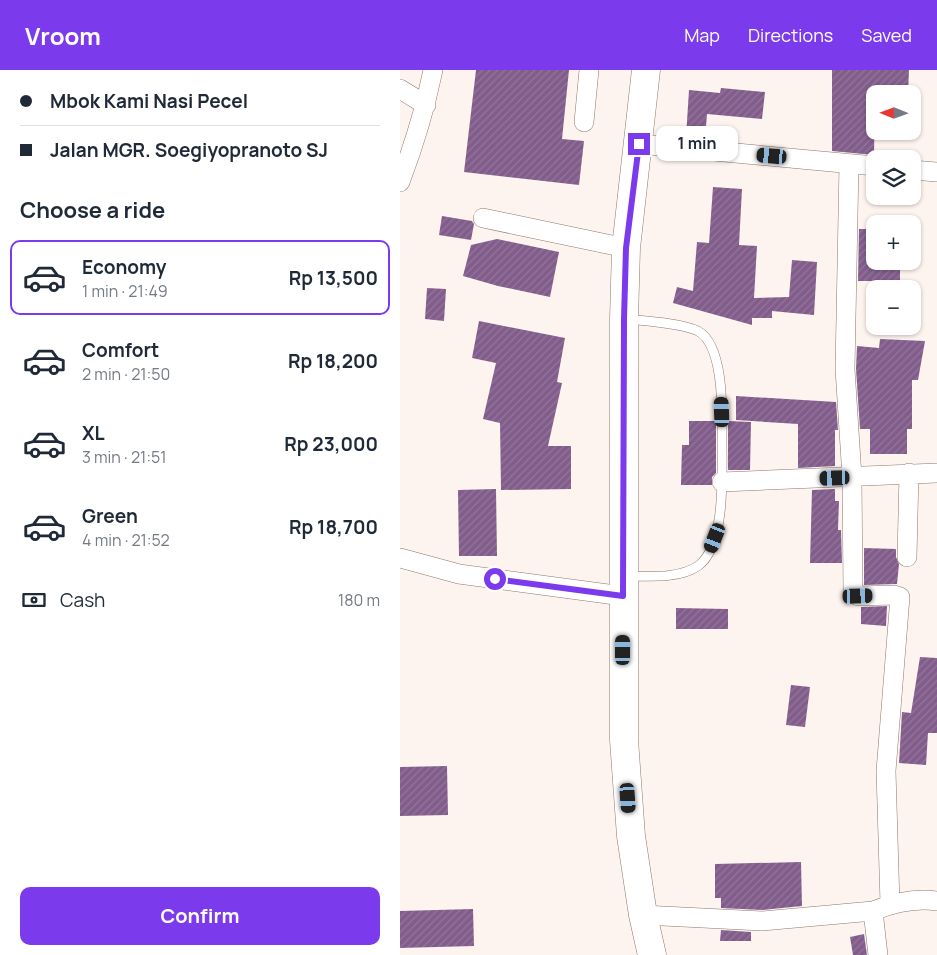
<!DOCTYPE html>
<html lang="en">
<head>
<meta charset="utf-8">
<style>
  body { margin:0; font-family:Manrope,sans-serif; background:#f2f2f3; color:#1f2937; height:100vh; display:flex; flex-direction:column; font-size:19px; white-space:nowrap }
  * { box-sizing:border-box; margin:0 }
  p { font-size:16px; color:#747a83 }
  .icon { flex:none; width:28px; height:28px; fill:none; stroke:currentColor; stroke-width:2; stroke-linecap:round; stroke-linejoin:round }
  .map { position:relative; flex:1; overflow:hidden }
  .drawer { display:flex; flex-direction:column; background:#fff; width:400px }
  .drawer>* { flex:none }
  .hud { display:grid; align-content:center; height:110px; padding:0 20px; background:#fff }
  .needle { width:32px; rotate:271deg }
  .fabs { position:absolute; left:466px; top:15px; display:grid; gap:10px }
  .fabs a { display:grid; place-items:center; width:55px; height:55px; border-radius:10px; background:#fff; box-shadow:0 1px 4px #0004; font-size:25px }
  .end { position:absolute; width:22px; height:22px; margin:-11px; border:6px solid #7c3aed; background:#fff; box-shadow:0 0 0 2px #fff }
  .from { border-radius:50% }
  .bubble { position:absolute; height:35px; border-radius:10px; background:#fff; box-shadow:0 1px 4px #0004; font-size:16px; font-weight:700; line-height:35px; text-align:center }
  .car { position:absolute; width:15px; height:30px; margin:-15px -8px; border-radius:6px; box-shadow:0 0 4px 1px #0007; background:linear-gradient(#222 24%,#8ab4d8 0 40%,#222 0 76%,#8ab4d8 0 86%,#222 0) }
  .hud b { display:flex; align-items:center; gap:18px; height:48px; font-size:19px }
  .hud b+b { border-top:1px solid #e0e1e3 }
  .hud i { width:12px; height:12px; background:#1f2937 }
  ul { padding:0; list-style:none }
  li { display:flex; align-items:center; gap:15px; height:75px; margin:0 10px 8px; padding:0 10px; border:2px solid transparent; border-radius:10px }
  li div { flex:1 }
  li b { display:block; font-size:19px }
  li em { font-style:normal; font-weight:700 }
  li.active { border-color:#7c3aed }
  li>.icon { width:45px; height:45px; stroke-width:1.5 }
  h2 { padding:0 20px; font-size:22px; line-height:60px }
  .pay { display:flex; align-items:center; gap:12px; height:55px; padding:0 20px; font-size:19px }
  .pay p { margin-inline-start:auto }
  .primary-button { display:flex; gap:10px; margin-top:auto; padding:10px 20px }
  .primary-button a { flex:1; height:58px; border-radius:10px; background:#7c3aed; color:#fff; font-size:20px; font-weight:700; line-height:58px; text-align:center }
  header { display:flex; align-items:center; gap:30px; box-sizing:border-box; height:70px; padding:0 25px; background:#7c3aed; color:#fff }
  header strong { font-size:24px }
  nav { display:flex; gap:28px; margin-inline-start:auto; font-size:18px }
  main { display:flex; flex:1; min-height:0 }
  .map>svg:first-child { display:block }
</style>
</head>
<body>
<header>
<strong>Vroom</strong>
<nav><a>Map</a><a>Directions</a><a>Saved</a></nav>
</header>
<main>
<section class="drawer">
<div class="hud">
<b><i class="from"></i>Mbok Kami Nasi Pecel</b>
<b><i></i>Jalan MGR. Soegiyopranoto SJ</b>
</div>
<h2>Choose a ride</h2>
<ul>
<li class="active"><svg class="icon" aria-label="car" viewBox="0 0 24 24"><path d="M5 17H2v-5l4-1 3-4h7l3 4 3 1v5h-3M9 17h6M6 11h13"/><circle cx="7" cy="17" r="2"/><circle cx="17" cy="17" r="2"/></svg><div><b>Economy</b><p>1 min · 21:49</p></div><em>Rp 13,500</em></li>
<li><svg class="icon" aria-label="car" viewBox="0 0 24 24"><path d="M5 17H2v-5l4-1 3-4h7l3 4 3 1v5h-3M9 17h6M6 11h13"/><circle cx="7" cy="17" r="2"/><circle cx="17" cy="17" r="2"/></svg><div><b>Comfort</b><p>2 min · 21:50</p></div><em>Rp 18,200</em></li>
<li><svg class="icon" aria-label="car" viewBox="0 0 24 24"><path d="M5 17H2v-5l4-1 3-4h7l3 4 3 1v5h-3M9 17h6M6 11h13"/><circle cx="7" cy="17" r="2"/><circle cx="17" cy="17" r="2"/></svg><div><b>XL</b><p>3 min · 21:51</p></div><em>Rp 23,000</em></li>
<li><svg class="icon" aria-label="car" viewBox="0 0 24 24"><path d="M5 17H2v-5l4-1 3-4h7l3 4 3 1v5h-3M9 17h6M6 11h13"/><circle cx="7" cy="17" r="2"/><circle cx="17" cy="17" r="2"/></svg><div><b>Green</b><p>4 min · 21:52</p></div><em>Rp 18,700</em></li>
</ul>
<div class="pay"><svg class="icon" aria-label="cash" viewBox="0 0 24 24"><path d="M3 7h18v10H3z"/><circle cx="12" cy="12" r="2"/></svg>Cash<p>180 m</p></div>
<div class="primary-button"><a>Confirm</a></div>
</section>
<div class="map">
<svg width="537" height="885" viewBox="0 0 537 885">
  <defs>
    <pattern id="building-hatch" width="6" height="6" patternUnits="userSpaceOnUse" patternTransform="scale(1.25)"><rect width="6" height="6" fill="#825d8c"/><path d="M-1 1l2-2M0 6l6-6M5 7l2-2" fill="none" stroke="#927699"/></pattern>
  </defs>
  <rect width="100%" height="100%" fill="#fef4ef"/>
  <path fill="url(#building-hatch)" d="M76 0H169L162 69 184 71 179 115 64 102Z
    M432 0H509L508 24H475L474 85 432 81Z
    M321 18 365 22 362 49 307 44 305 69 286 67 289 20 320 23Z
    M313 117 342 119 339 175 357 176 354 228 389 227 392 190 417 192 414 245 372 241V248H352V255L273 233 277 217 293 221 297 172 309 173Z
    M42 146 72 151 74 154 71 170 39 165Z
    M459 159H475V191H500V211H458Z
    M97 169 159 182 150 227 98 216 63 206 71 175Z
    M27 218 46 219 44 251 25 249Z
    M79 251 165 268 157 312 162 313 148 376H171V419L101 420 100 353 83 349 96 293 72 288Z
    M480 269 525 271 518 310H512V359H507V384H470V359H460L456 299 457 276 479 278Z
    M336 326 436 332 438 360H435V396L398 398V354L336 350Z
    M289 351H316V403L312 407V415H281L282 375H289Z
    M328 351 351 352 350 400H328Z
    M96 419 97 486H59L58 420Z
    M435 419V431H439L438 460H441L442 493H410L412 420Z
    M464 478 496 479V487L499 494 497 514 464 515Z
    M487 536 486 556 461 554V537Z
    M276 538 328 539V559H276Z
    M520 587 537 588V663H528L526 695 499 693 502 642 511 643Z
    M391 615 410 617 405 657 386 655Z
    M47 696 48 745 0 746V697Z
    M401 792 402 836 362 840 321 838V828H315V794Z
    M73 839 74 876 0 878V841Z
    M321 860 351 862V871H320Z
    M464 864 467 885H453L450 867Z"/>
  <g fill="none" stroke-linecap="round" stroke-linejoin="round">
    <g stroke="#8d776d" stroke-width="10">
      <path id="lane" d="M226 249C245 251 281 253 298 261 325 276 322 345 322 372 322 403 326 476 298 496 279 509 249 506 227 506"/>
    </g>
    <g stroke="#8d776d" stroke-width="20">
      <path id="street" d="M0 19 26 35
        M184 52 189 0
        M239 74 475 96
        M449 94 445 299 452 407 453 521 458 526 494 525 500 527 486 701 490 834
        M512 100 537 102
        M0 112C14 75 25 39 33 0
        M83 148 226 178
        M322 412 537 403
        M507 487 509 403
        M0 488 59 504 223 526
        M473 841 478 885
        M243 845 362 851 473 841C493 833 516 828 537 831"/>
    </g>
    <g stroke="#8d776d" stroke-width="29">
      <path id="primary" d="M246 0 226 178 224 249V670L231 766 243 845 252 885"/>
    </g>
    <use href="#lane" stroke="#fff" stroke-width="9"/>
    <use href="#street" stroke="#fff" stroke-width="19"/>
    <use href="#primary" stroke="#fff" stroke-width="28"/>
  </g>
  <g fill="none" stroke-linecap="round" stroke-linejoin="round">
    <path stroke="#7c3aed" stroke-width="6" d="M95 509 223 526 224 249 226 178 239 74"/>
  </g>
</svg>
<div class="fabs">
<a><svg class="needle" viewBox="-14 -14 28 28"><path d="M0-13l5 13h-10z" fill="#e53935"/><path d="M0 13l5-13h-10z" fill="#747a83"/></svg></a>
<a><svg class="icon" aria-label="layers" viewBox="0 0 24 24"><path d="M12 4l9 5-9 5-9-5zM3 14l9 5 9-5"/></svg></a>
<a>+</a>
<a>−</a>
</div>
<i class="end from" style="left:95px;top:509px"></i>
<i class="end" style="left:239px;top:74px"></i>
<div class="bubble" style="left:256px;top:56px;width:82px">1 min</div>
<i class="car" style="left:372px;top:86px;rotate:275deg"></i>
<i class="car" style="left:322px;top:342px;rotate:358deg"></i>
<i class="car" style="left:435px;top:408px;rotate:268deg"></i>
<i class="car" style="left:315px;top:468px;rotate:201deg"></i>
<i class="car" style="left:458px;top:526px;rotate:88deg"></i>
<i class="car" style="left:223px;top:580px;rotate:0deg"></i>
<i class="car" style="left:228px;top:728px;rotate:176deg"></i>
</div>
</main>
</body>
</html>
